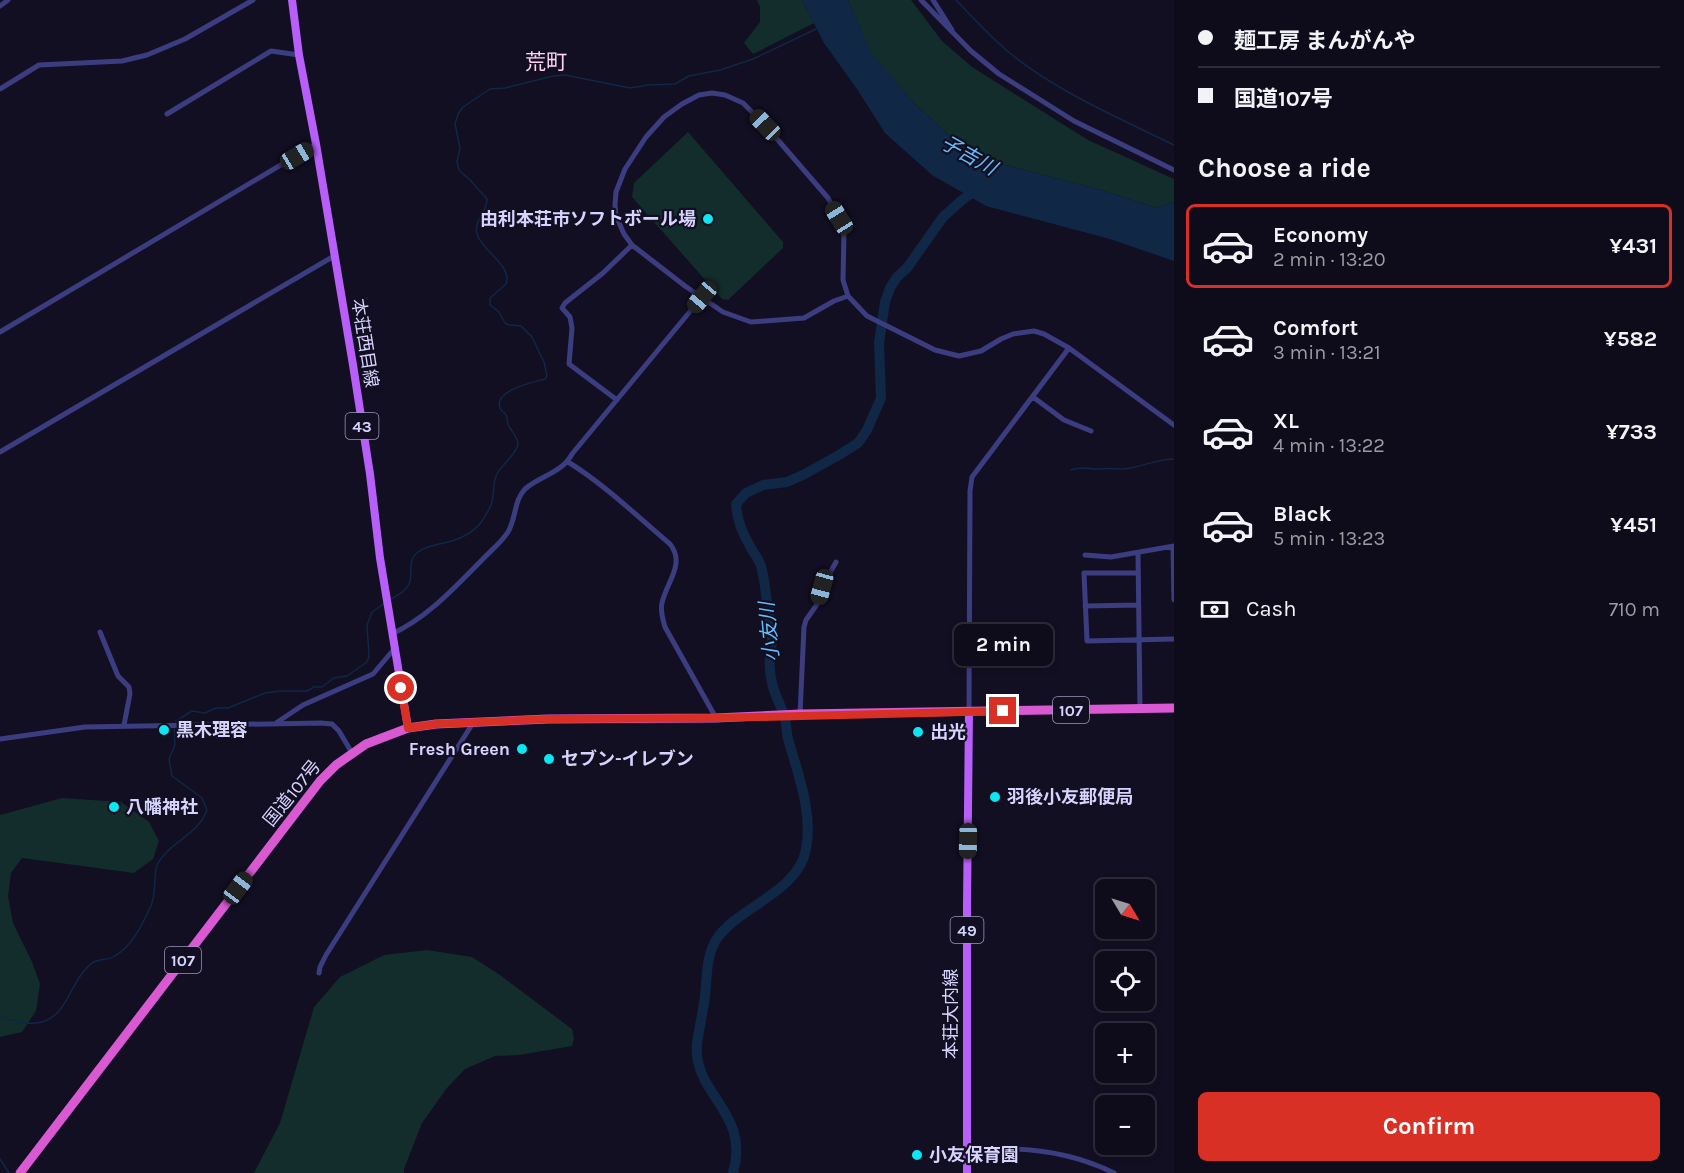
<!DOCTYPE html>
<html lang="en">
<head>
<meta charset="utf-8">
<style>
  body { margin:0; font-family:Karla,"Noto Sans JP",sans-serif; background:#171423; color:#f1f3f6; height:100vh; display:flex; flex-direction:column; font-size:22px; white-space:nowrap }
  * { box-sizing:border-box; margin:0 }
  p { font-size:20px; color:#9b9ba2 }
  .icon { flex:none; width:33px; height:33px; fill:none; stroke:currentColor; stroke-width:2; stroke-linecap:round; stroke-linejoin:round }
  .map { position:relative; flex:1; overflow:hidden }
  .side { display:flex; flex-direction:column; background:#0e0b1a; width:510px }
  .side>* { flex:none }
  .top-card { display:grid; align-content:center; height:132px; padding:0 24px; background:#0e0b1a }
  .needle { width:39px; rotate:128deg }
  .buttons { position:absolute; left:1095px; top:879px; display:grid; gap:12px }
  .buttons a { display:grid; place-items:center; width:60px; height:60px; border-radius:9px; background:#0e0b1a; box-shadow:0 3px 9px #0003,0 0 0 2px #2e2b39; font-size:30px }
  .end { position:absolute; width:27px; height:27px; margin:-14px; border:8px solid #d93025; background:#fff; box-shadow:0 0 0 3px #fff }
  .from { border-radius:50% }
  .bubble { position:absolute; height:42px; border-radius:9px; background:#0e0b1a; box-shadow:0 3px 9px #0003,0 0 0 2px #2e2b39; font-size:20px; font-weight:700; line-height:42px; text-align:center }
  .car { position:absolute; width:18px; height:36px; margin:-18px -9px; border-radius:8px; box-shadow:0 0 4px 2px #0007; background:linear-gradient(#222 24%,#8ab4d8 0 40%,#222 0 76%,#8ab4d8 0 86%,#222 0) }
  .top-card b { display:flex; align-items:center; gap:21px; height:57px; font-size:22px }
  .top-card b+b { border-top:2px solid #2e2b39 }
  .top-card i { width:15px; height:15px; background:#f1f3f6 }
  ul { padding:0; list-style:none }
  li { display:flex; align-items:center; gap:18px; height:84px; margin:0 12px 9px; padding:0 12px; border:3px solid transparent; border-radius:9px }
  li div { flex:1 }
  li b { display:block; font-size:22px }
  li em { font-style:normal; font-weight:700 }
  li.on { border-color:#d93025 }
  li>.icon { width:54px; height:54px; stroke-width:1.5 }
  h2 { padding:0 24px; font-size:27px; line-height:72px }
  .pay { display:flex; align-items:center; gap:15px; height:66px; padding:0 24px; font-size:22px }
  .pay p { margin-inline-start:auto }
  .button { display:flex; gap:12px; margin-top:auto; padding:12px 24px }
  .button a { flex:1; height:69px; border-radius:9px; background:#d93025; color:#fff; font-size:24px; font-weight:700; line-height:69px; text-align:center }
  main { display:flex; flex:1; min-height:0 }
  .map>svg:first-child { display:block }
</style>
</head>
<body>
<main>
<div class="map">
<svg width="1174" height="1173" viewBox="0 0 1174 1173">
  <rect width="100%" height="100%" fill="#120f23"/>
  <path fill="#122d2b" d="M757 0H802L814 23 753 54 744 43 760 22V7Z
    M848 0H911L942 41 972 67 1088 140 1174 179V202L1157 208 1101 190 971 156 914 103 870 53Z
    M688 132 783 242V248L728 300 722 299 632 197 634 183Z
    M62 798 121 802 149 822 159 841 153 859 134 873 22 858 11 873 8 896 13 923 32 962 40 984 36 1011 22 1032 0 1037V815Z
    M427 950 472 957 500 975 572 1029 574 1039 572 1046 519 1055 495 1056 465 1069 447 1088 422 1123 404 1169V1173H254L280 1123 314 1007 340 977 384 955Z"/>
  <path fill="#102746" d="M802 0H848L871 53 914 103 971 156 1101 190 1157 208 1174 202V261L1110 239 986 206 932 175 885 133 857 89 824 43Z"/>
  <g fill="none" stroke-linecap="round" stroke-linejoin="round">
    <path stroke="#102746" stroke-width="1.5" d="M956 0C972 17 988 34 1005 49 1053 90 1117 117 1174 145
      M1071 470C1082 466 1088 469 1099 469 1107 468 1115 469 1123 469 1140 468 1156 459 1174 459
      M391 599C426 582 400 567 418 552 424 547 432 546 439 544 456 541 472 535 482 521 485 516 489 510 491 505 495 495 492 483 497 474 502 465 518 452 518 444 518 438 513 433 510 428 507 424 508 420 506 415 504 412 502 412 500 408 493 390 535 382 545 379L547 376 544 362 532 337 521 326 509 325 505 323 499 312 490 305V298L506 284C513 266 482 251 477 234 473 221 488 211 487 199L471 181 459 170 457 162 460 148 455 124 458 114 463 107 490 89 505 88 553 76 565 75 630 88 648 85 675 84 689 76 720 70 753 59 816 29
      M176 721 192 711 205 713 216 708H228L265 693 280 691H307L314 687H322L334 678 347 676 367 662 369 656 367 625 372 612 385 603
      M0 1017C15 1020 29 1027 45 1021 65 1013 69 991 81 975 84 971 89 964 94 962 100 959 109 960 115 956 132 946 142 925 150 908 158 892 152 874 158 863 170 842 198 835 207 810L202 798 172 776 169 759 175 745 174 729
      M0 1159 9 1173"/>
    <path stroke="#102746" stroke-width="10" d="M733 1173C751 1111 692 1095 697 1043 699 1030 702 1016 704 1003 708 981 704 957 718 937 741 906 799 891 806 849 813 812 798 774 788 739 786 731 787 724 784 716 781 705 774 694 772 683 770 674 769 664 770 655 770 650 773 643 772 638 772 629 770 619 768 611 766 596 765 580 761 566 759 559 753 553 750 546 742 533 737 519 736 504L746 493 763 485 787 482 803 475 839 455 858 443 861 439 867 430 881 398 879 343 885 302 890 288 897 277 907 268 943 217 962 200 979 188"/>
    <path stroke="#3c3d80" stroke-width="5" d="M921 0 971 51 999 74 1074 121 1174 170
      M933 0 952 30
      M0 6 8 0
      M0 89 39 65 122 61 147 55 185 39 253 0
      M167 114 271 51 299 55
      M848 296 834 301 804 318 751 322 723 312 685 286 632 245 624 234 616 216 615 205 616 192 625 169 646 137 664 117 682 104 699 95 712 93 725 95 743 103 765 125 828 198 839 218 844 232 843 280 848 296 867 316 935 350 959 356 981 351 1001 339 1013 334 1034 331 1044 334 1069 348 1174 425
      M0 332 316 144
      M1033 397 1064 420 1091 431
      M617 400 569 364 572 328 570 317 562 308 565 303 603 273 632 245
      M0 452 334 256
      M568 462C604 484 638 517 670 544 686 564 666 583 662 603 660 611 663 620 665 627L716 718
      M1173 547 1174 600
      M1138 553 1140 708
      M1085 555 1111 557 1174 546
      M1138 573H1084L1087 641 1174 639
      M1085 606 1138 605
      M100 632 118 676 129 687 130 694 124 725
      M392 634C428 617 453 589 480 562 489 552 501 543 508 532 516 519 514 500 525 489 540 476 562 473 572 454L702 297
      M969 712 970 491 972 477 1069 348
      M800 714 804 627 806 620 818 603 822 587 836 562
      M276 723 303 705 373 674 395 648
      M0 739 85 727 321 723 332 724 339 731 352 753
      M319 973 320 967 326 955 473 723
      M986 1149C1030 1147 1074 1153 1114 1173"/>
    <path stroke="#b75ff8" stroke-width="8" d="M292 0 299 55 316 144 353 365 370 474 380 558 408 728
      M967 1173V905L969 712"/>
    <path stroke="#d859d1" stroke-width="9" d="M20 1173 320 781 336 765 366 744 408 728 436 724 548 719 716 718 800 714 1174 708"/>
  </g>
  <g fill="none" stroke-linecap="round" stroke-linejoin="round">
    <path stroke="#d93025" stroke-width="8" d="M401 688 408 728 436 724 548 719 716 718 1003 711"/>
  </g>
  <g fill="#0ae7f2" stroke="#120f23" stroke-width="2">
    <circle cx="708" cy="219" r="6"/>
    <circle cx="164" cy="730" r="6"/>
    <circle cx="918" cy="732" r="6"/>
    <circle cx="522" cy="749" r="6"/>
    <circle cx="549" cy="759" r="6"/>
    <circle cx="995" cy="797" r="6"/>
    <circle cx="114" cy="807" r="6"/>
    <circle cx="917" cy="1155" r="6"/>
  </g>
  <g text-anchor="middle" stroke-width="4.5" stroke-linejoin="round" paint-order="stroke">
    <g fill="#120f23" stroke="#9b98bc" stroke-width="1.5">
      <rect x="345.5" y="413" width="33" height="26" rx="4.5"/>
      <rect x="1053" y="697" width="36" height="26" rx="4.5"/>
      <rect x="950.5" y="917" width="33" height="26" rx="4.5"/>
      <rect x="165" y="947" width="36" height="26" rx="4.5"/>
    </g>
    <g font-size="16" font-weight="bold" fill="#d6d3fd">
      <text x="362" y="432">43</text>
      <text x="1071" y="716">107</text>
      <text x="967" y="936">49</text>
      <text x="183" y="966">107</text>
    </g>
    <g font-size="18" font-weight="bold" fill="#d6d3fd" stroke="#120f23" text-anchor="start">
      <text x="696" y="225" text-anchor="end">由利本荘市ソフトボール場</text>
      <text x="176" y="736">黒木理容</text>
      <text x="930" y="738">出光</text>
      <text x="510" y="755" text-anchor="end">Fresh Green</text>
      <text x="561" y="765">セブン-イレブン</text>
      <text x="1007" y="803">羽後小友郵便局</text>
      <text x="126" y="813">八幡神社</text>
      <text x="929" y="1161">小友保育園</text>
    </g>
    <g font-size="18" fill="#d6d3fd" stroke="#120f23">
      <text transform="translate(365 343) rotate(81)" y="6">本荘西目線</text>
      <text transform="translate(292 793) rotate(-51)" y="6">国道107号</text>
      <text transform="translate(951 1014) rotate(-90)" y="6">本荘大内線</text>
    </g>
    <g font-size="20" font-style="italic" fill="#66bcf9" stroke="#120f23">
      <text transform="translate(969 155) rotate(29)" y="7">子吉川</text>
      <text transform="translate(769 632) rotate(-95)" y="7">小友川</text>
    </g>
    <g font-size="21" fill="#fdd5f1" stroke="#120f23">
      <text x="546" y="69">荒町</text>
    </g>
  </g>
</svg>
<div class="buttons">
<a><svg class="needle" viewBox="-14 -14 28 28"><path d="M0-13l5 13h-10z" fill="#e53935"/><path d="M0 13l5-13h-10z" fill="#9b9ba2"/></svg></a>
<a><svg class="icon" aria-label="locate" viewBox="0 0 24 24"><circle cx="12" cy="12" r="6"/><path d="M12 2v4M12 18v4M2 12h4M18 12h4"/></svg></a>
<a>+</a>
<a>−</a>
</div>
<i class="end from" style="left:401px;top:688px"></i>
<i class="end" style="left:1003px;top:711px"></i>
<div class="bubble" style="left:954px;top:624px;width:99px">2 min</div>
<i class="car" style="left:765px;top:125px;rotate:316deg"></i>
<i class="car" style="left:297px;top:156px;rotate:59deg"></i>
<i class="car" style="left:839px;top:218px;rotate:328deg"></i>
<i class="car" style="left:702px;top:297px;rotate:220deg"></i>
<i class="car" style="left:822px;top:587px;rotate:195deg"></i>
<i class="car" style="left:968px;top:841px;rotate:181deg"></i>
<i class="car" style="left:238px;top:888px;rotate:37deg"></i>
</div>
<section class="side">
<div class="top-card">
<b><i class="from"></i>麺工房 まんがんや</b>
<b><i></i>国道107号</b>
</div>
<h2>Choose a ride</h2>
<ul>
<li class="on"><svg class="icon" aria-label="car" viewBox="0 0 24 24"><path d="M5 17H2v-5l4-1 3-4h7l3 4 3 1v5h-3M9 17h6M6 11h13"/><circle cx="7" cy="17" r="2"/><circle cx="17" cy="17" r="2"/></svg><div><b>Economy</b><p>2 min · 13:20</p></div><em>¥431</em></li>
<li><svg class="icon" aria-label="car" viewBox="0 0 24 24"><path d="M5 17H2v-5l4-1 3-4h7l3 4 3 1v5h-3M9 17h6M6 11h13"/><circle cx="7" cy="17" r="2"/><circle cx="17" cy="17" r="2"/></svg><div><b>Comfort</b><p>3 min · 13:21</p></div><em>¥582</em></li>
<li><svg class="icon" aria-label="car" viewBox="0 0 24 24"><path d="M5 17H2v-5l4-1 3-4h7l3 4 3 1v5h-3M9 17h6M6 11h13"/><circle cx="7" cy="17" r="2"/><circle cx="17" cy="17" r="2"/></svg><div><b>XL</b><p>4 min · 13:22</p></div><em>¥733</em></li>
<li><svg class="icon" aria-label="car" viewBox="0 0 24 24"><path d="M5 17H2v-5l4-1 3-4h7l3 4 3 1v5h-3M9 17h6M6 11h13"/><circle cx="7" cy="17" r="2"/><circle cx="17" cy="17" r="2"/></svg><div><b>Black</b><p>5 min · 13:23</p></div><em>¥451</em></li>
</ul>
<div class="pay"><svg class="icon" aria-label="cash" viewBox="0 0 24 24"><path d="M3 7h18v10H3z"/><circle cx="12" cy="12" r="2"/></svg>Cash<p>710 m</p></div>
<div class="button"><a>Confirm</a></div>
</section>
</main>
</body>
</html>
